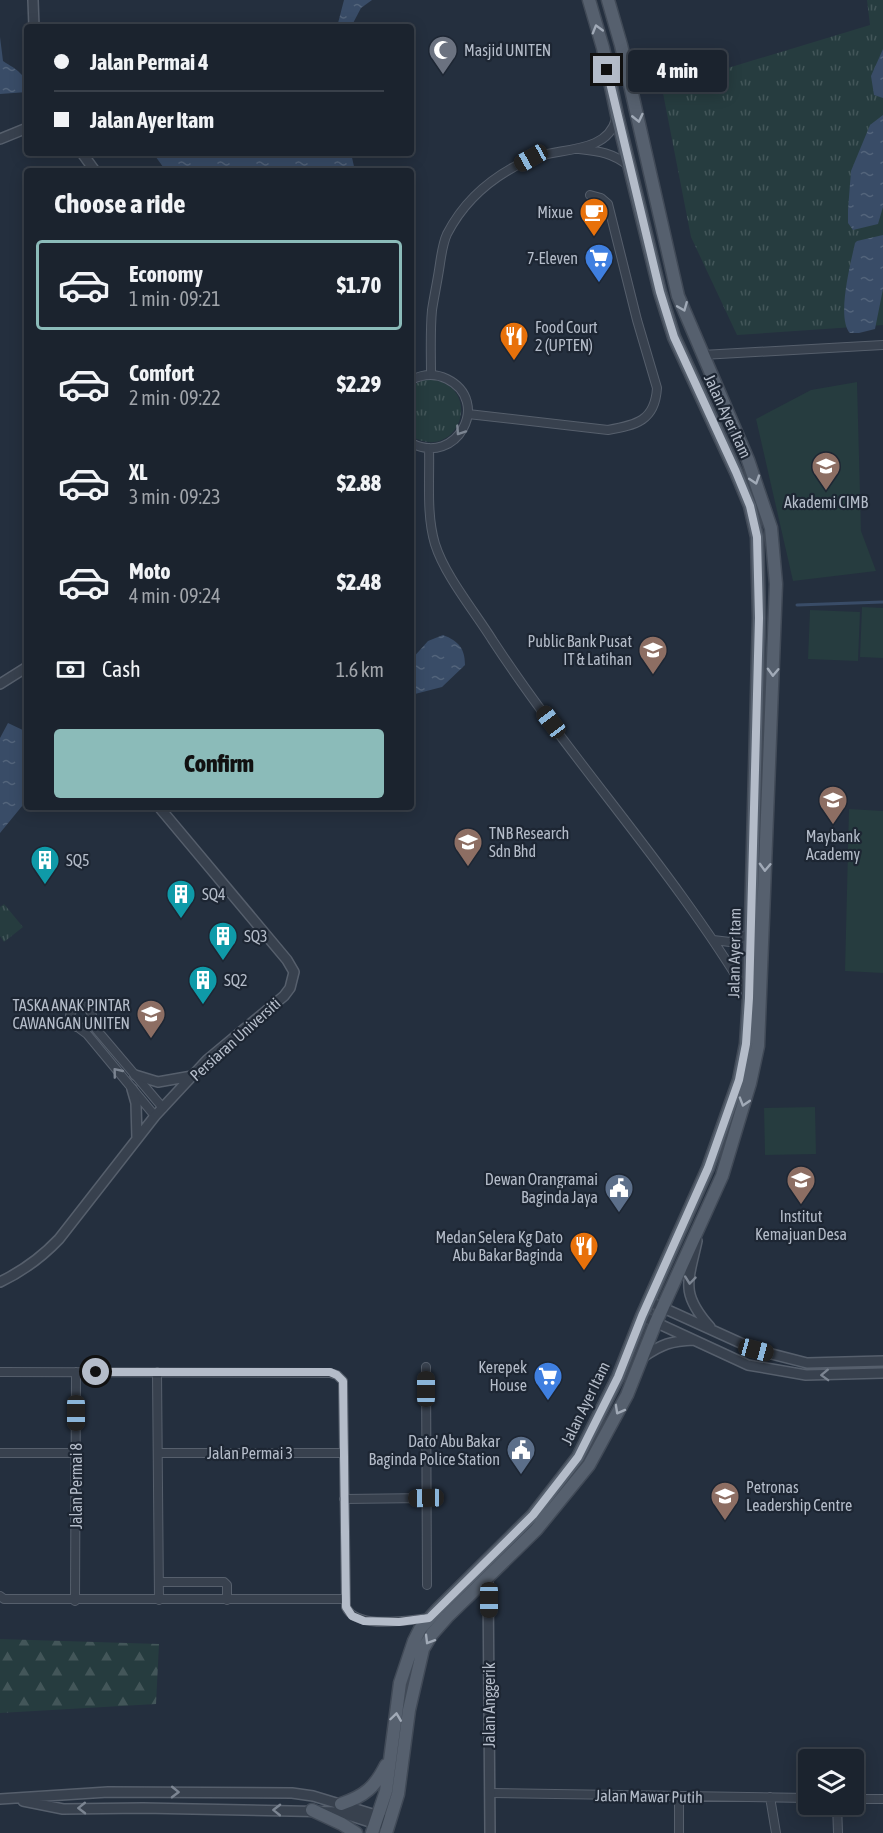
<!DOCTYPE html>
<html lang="en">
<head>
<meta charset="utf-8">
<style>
  body { margin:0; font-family:"Asap Condensed",sans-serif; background:#282f3a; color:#f1f3f6; height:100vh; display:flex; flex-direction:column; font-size:22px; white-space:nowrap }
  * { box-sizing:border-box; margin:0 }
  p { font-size:20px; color:#a0a4aa }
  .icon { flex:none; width:33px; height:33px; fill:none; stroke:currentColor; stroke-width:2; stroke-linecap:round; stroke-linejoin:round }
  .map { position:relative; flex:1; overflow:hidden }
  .side { position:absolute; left:24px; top:168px; width:390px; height:642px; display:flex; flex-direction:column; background:#1b232e; border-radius:6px; box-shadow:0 3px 15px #0003,0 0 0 2px #39404a }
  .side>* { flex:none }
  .hud { position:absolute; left:24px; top:24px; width:390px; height:132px; border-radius:6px; box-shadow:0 3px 15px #0003,0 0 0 2px #39404a; display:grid; align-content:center; height:132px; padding:0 30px; background:#1b232e }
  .controls { position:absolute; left:798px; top:1749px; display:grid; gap:12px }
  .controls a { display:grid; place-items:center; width:66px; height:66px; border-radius:6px; background:#1b232e; box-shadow:0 3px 15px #0003,0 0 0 2px #39404a; font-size:30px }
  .end { position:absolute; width:27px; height:27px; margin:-14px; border:8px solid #b4bcc9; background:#111; box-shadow:0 0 0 3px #111 }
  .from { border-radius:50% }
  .bubble { position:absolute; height:42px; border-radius:6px; background:#1b232e; box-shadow:0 3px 15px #0003,0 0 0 2px #39404a; font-size:20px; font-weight:800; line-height:42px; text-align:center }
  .car { position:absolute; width:18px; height:36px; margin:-18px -9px; border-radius:8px; box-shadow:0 0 4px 2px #0007; background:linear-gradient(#222 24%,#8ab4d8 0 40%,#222 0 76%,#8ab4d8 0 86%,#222 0) }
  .hud b { display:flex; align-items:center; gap:21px; height:57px; font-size:22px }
  .hud b+b { border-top:2px solid #39404a }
  .hud i { width:15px; height:15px; background:#f1f3f6 }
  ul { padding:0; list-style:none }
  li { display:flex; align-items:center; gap:18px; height:90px; margin:0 12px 9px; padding:0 18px; border:3px solid transparent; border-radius:6px }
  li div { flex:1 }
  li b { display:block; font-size:22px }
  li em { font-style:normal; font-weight:800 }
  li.active { border-color:#8bbbb9 }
  li>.icon { width:54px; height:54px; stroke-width:1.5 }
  h2 { padding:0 30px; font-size:27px; line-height:72px }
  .pay { display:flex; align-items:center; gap:15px; height:66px; padding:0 30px; font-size:22px }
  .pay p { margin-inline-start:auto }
  .primary-button { display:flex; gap:12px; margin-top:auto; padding:12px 30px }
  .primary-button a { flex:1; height:69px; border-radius:6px; background:#8bbbb9; color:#111; font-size:24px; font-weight:800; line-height:69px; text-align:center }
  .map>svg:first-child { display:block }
</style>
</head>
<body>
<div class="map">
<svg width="883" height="1833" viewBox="0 0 883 1833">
  <defs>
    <pattern id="grass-tufts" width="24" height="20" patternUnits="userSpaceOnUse" patternTransform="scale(1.5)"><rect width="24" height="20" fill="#263c3f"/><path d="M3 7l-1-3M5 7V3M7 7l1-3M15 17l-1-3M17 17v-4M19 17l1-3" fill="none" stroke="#435659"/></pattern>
    <pattern id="forest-firs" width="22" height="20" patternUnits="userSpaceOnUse" patternTransform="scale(1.5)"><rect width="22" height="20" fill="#263c3f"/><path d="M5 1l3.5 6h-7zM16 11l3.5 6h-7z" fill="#435659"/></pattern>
    <pattern id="water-ripples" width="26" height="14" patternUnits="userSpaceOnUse" patternTransform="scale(1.5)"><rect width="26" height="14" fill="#394c67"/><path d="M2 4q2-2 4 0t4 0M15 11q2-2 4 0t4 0" fill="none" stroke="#53647b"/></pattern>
  </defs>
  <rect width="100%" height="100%" fill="#242f3e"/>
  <path fill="url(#grass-tufts)" d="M867 0H883V325L737 335 691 237 662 88 870 25Z
    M426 379C487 382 460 465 411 436V386Z
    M4 904 23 927 4 942 0 936V907Z"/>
  <path fill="url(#forest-firs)" d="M0 1639 159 1644 156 1704 0 1713Z"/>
  <path fill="#263c3f" d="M857 382 861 531 876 571 793 581 756 419 811 390Z
    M862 607 883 608V658L860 657Z
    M810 610 860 612 858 661 808 659Z
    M849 809 883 811V973L845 971Z
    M815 1107 816 1154 765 1155 764 1108Z"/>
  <path fill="url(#water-ripples)" d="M344 0H372L361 8 351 27H337Z
    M0 37 3 61C17 70 27 74 27 92L0 94Z
    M883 49V98L874 95 871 76Z
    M883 115V207L878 224 853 230 848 223V210L851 171 870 125Z
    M153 153H351L355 171H166Z
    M883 235V289L875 329 859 333H850C836 318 851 262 855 243L857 241Z
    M443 635C459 641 465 649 465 665L442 687 411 695V660L428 641Z
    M8 723 27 732V800L0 833V738Z"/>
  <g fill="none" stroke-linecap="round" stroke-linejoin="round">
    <path stroke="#394c67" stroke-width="3" d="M797 605 883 602"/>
    <g stroke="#565f6c" stroke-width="10">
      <path id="minor" d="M579 149C599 151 613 153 629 166
        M702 355 883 345
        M431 375C431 354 430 331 432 310 434 297 437 283 439 270 441 258 442 245 447 234 465 199 494 175 530 159 557 147 607 155 616 119
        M411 380C423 374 435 373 447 379 492 401 457 467 411 443
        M468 414 608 430C636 425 655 421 657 388L637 320 608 204 601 198 590 195
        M429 448C430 479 426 514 435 544 445 576 475 612 493 641 573 763 674 871 749 997
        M713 940 730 942 750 934
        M70 1017a11 11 0 1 1 22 0a11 11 0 1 1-22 0Z
        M91 1020 96 1029 163 1108
        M79 1028 87 1034 155 1116
        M426 1367 427 1585
        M0 1372 330 1373 337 1375 343 1381 346 1607C356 1630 408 1620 429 1618
        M157 1372 159 1600
        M0 1453H76
        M158 1453H343
        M344 1499 426 1498
        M159 1582H224L227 1585V1600
        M0 1596 4 1599H346
        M75 1601 76 1372
        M490 1793 808 1798
        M679 1796V1833
        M770 1797 776 1833
        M854 1799H883
        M837 1804 838 1833"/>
    </g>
    <g stroke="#565f6c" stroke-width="12">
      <path id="tertiary" d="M33 0 34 27
        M0 139 27 128
        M82 153 95 171
        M0 684 27 667
        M135 1075 158 1082 192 1076
        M132 1089 136 1103 137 1139
        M697 1241C688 1282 680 1293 710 1327
        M0 1282C23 1271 41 1258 59 1239L155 1116 207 1060 284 996 290 988 294 972 287 960 159 807
        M648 1301 756 1350 807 1363 883 1361
        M642 1316 748 1365 806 1375 883 1373
        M643 1357C662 1344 671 1341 694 1340
        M488 1577 490 1833
        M0 1799 108 1792 292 1793 313 1796 379 1816 383 1820
        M23 1801 63 1809 143 1808 339 1812 376 1824H381"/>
    </g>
    <g stroke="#414a57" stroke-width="15">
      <path id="primary" d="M341 1804C365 1796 375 1787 386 1765
        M312 1810 342 1824 356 1833
        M372 1833 386 1791 400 1683 414 1641 420 1629 438 1609 533 1515 578 1457 618 1377 642 1316 708 1168 739 1080 746 1044 749 998 759 618 757 537 750 506 736 472 674 337 660 292 617 115 603 48 589 0
        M386 1833 398 1794 409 1710 423 1649 432 1634 447 1617 536 1530 589 1465 627 1395 656 1322 722 1176 750 1083 758 1046 776 584 771 528 748 460 678 296 621 45 608 0"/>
    </g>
    <use href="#minor" stroke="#38414e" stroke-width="8"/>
    <use href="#tertiary" stroke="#38414e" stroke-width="9"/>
    <use href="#primary" stroke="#56606e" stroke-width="12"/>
  </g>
  <defs><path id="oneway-chevron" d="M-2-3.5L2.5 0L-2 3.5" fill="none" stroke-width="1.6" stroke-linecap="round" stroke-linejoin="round" transform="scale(1.5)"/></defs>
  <g stroke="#a1aab7">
    <use href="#oneway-chevron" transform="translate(597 29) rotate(-106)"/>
    <use href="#oneway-chevron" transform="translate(638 118) rotate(77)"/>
    <use href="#oneway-chevron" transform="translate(683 307) rotate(68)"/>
    <use href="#oneway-chevron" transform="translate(755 480) rotate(72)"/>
    <use href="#oneway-chevron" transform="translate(773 672) rotate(92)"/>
    <use href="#oneway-chevron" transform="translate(765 867) rotate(92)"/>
    <use href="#oneway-chevron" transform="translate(744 1102) rotate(107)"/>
    <use href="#oneway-chevron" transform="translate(619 1410) rotate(119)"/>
    <use href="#oneway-chevron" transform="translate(429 1640) rotate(121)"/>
    <use href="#oneway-chevron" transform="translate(396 1717) rotate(-82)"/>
  </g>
  <g stroke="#7c8592">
    <use href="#oneway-chevron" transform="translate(460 431) rotate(124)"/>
    <use href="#oneway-chevron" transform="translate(117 1072) rotate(-129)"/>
    <use href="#oneway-chevron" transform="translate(690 1280) rotate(96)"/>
    <use href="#oneway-chevron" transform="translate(825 1375) rotate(178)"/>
    <use href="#oneway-chevron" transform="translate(175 1792) rotate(1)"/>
    <use href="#oneway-chevron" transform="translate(82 1808) rotate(179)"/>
    <use href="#oneway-chevron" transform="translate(277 1810) rotate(-179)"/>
  </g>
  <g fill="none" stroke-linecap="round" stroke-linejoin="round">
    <path stroke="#b4bcc9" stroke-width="8" d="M96 1372H330L337 1375 343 1381 346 1607 352 1616 364 1621 399 1622 429 1618 533 1515 578 1457 618 1377 642 1316 708 1168 739 1080 746 1044 749 998 759 618 757 537 750 506 736 472 674 337 660 292 607 70"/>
  </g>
  <defs>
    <g id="mosque-pin" transform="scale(1.5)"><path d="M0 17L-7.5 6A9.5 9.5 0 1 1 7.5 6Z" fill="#6b7280" stroke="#1d2633"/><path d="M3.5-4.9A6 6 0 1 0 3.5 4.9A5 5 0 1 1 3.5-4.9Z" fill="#fff"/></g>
    <g id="cafe-pin" transform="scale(1.5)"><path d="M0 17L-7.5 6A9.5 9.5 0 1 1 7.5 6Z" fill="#e8710a" stroke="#1d2633"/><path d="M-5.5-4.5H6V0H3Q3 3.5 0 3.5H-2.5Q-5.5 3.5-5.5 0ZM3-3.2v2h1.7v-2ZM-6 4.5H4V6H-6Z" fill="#fff"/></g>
    <g id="supermarket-pin" transform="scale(1.5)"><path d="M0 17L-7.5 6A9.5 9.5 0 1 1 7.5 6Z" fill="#3f7fe0" stroke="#1d2633"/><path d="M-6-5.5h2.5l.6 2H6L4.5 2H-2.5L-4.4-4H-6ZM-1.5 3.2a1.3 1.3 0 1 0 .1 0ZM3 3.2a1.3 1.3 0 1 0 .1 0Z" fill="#fff"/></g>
    <g id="restaurant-pin" transform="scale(1.5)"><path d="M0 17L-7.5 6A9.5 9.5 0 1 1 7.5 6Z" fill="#e8710a" stroke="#1d2633"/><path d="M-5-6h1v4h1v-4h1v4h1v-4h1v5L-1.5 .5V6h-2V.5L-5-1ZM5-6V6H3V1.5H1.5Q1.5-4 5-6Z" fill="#fff"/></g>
    <g id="university-pin" transform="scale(1.5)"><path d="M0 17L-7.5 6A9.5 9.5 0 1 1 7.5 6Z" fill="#8d6e63" stroke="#1d2633"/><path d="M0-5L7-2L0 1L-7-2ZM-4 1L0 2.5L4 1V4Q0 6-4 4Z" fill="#fff"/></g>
    <g id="building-pin" transform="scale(1.5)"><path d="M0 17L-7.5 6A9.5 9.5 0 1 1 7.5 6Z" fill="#0f9aa8" stroke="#1d2633"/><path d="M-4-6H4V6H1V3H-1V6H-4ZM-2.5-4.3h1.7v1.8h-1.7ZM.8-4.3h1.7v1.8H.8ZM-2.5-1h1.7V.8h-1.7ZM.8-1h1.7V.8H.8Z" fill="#fff"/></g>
    <g id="school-pin" transform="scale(1.5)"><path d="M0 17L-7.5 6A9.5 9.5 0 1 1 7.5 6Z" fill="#8d6e63" stroke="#1d2633"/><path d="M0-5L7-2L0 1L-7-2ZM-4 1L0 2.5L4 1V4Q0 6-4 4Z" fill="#fff"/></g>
    <g id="civic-pin" transform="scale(1.5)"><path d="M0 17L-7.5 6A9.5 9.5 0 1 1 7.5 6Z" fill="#5c6f8a" stroke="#1d2633"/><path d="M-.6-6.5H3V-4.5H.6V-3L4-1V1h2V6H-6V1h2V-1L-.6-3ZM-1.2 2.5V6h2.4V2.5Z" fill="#fff"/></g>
  </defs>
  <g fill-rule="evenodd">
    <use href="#mosque-pin" x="443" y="50"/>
    <use href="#cafe-pin" x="594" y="212"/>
    <use href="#supermarket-pin" x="599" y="258"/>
    <use href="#restaurant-pin" x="514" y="336"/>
    <use href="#university-pin" x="826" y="466"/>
    <use href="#university-pin" x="653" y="650"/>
    <use href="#university-pin" x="833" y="800"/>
    <use href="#university-pin" x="468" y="842"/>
    <use href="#building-pin" x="45" y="860"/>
    <use href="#building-pin" x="181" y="894"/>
    <use href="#building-pin" x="223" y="936"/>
    <use href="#building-pin" x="203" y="980"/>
    <use href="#school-pin" x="151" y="1014"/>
    <use href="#university-pin" x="801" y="1180"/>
    <use href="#civic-pin" x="619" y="1188"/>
    <use href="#restaurant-pin" x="584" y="1246"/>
    <use href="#supermarket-pin" x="548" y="1376"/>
    <use href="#civic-pin" x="521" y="1450"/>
    <use href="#university-pin" x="725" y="1496"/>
  </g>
  <g text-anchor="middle" stroke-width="4.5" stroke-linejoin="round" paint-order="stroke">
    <g font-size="16" fill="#b4bcc9" stroke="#1d2633" text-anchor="start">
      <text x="464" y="56">Masjid UNITEN</text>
      <text x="573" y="218" text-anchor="end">Mixue</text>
      <text x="578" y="264" text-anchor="end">7-Eleven</text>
      <text x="535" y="333">Food Court<tspan x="535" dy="18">2 (UPTEN)</tspan></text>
      <text x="826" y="508" text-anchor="middle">Akademi CIMB</text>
      <text x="632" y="647" text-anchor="end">Public Bank Pusat<tspan x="632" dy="18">IT &amp; Latihan</tspan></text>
      <text x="489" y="839">TNB Research<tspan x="489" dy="18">Sdn Bhd</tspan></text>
      <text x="833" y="842" text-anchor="middle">Maybank<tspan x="833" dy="18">Academy</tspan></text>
      <text x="66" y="866">SQ5</text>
      <text x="202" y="900">SQ4</text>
      <text x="244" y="942">SQ3</text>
      <text x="224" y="986">SQ2</text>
      <text x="130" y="1011" text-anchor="end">TASKA ANAK PINTAR<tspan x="130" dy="18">CAWANGAN UNITEN</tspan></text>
      <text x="598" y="1185" text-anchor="end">Dewan Orangramai<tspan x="598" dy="18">Baginda Jaya</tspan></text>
      <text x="801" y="1222" text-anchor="middle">Institut<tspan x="801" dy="18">Kemajuan Desa</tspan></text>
      <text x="563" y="1243" text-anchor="end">Medan Selera Kg Dato<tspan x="563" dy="18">Abu Bakar Baginda</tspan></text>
      <text x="527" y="1373" text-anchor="end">Kerepek<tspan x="527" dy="18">House</tspan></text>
      <text x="500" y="1447" text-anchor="end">Dato' Abu Bakar<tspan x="500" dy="18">Baginda Police Station</tspan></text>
      <text x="746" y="1493">Petronas<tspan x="746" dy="18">Leadership Centre</tspan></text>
    </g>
    <g font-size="16" fill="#b4bcc9" stroke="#1d2633">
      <text transform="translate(728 416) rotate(65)" y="6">Jalan Ayer Itam</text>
      <text transform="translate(734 953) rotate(-89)" y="6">Jalan Ayer Itam</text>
      <text transform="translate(235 1039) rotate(-42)" y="6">Persiaran Universiti</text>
      <text transform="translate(585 1403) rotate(-64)" y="6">Jalan Ayer Itam</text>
      <text x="250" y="1459">Jalan Permai 3</text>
      <text transform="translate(76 1486) rotate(-90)" y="6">Jalan Permai 8</text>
      <text transform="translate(489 1705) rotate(-90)" y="6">Jalan Anggerik</text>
      <text transform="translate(649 1796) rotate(1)" y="6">Jalan Mawar Putih</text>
    </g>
  </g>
</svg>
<div class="controls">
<a><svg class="icon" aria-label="layers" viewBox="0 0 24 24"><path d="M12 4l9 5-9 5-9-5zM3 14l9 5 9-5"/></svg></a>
</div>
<i class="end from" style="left:96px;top:1372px"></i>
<i class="end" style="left:607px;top:70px"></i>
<div class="bubble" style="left:628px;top:50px;width:99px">4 min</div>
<i class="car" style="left:531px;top:158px;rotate:241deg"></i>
<i class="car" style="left:551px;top:722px;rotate:323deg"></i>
<i class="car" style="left:756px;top:1350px;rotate:105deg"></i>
<i class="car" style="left:426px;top:1389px;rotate:0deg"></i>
<i class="car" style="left:76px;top:1413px;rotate:180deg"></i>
<i class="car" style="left:426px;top:1498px;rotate:269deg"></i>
<i class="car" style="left:489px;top:1600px;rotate:180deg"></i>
<div class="hud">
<b><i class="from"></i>Jalan Permai 4</b>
<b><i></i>Jalan Ayer Itam</b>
</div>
<section class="side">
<h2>Choose a ride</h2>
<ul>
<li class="active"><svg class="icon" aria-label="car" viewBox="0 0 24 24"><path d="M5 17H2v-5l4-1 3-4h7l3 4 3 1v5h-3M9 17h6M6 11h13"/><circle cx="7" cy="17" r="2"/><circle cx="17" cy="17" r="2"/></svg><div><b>Economy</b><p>1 min · 09:21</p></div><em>$1.70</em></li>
<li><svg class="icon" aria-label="car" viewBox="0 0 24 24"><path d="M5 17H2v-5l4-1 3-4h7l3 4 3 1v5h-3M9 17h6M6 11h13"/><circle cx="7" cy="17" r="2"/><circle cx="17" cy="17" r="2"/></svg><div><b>Comfort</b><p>2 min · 09:22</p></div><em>$2.29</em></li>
<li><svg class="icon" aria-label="car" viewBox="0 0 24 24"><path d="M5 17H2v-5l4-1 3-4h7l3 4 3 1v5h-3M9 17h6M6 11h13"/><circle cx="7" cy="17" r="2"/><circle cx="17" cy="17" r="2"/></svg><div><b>XL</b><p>3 min · 09:23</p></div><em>$2.88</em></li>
<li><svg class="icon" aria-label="car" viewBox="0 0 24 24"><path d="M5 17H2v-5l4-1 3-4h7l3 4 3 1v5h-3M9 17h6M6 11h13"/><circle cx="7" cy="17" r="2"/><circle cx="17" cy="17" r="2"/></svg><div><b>Moto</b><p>4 min · 09:24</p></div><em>$2.48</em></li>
</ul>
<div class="pay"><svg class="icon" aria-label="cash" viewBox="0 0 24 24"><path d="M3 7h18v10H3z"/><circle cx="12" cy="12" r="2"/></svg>Cash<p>1.6 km</p></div>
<div class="primary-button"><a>Confirm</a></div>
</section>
</div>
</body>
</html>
